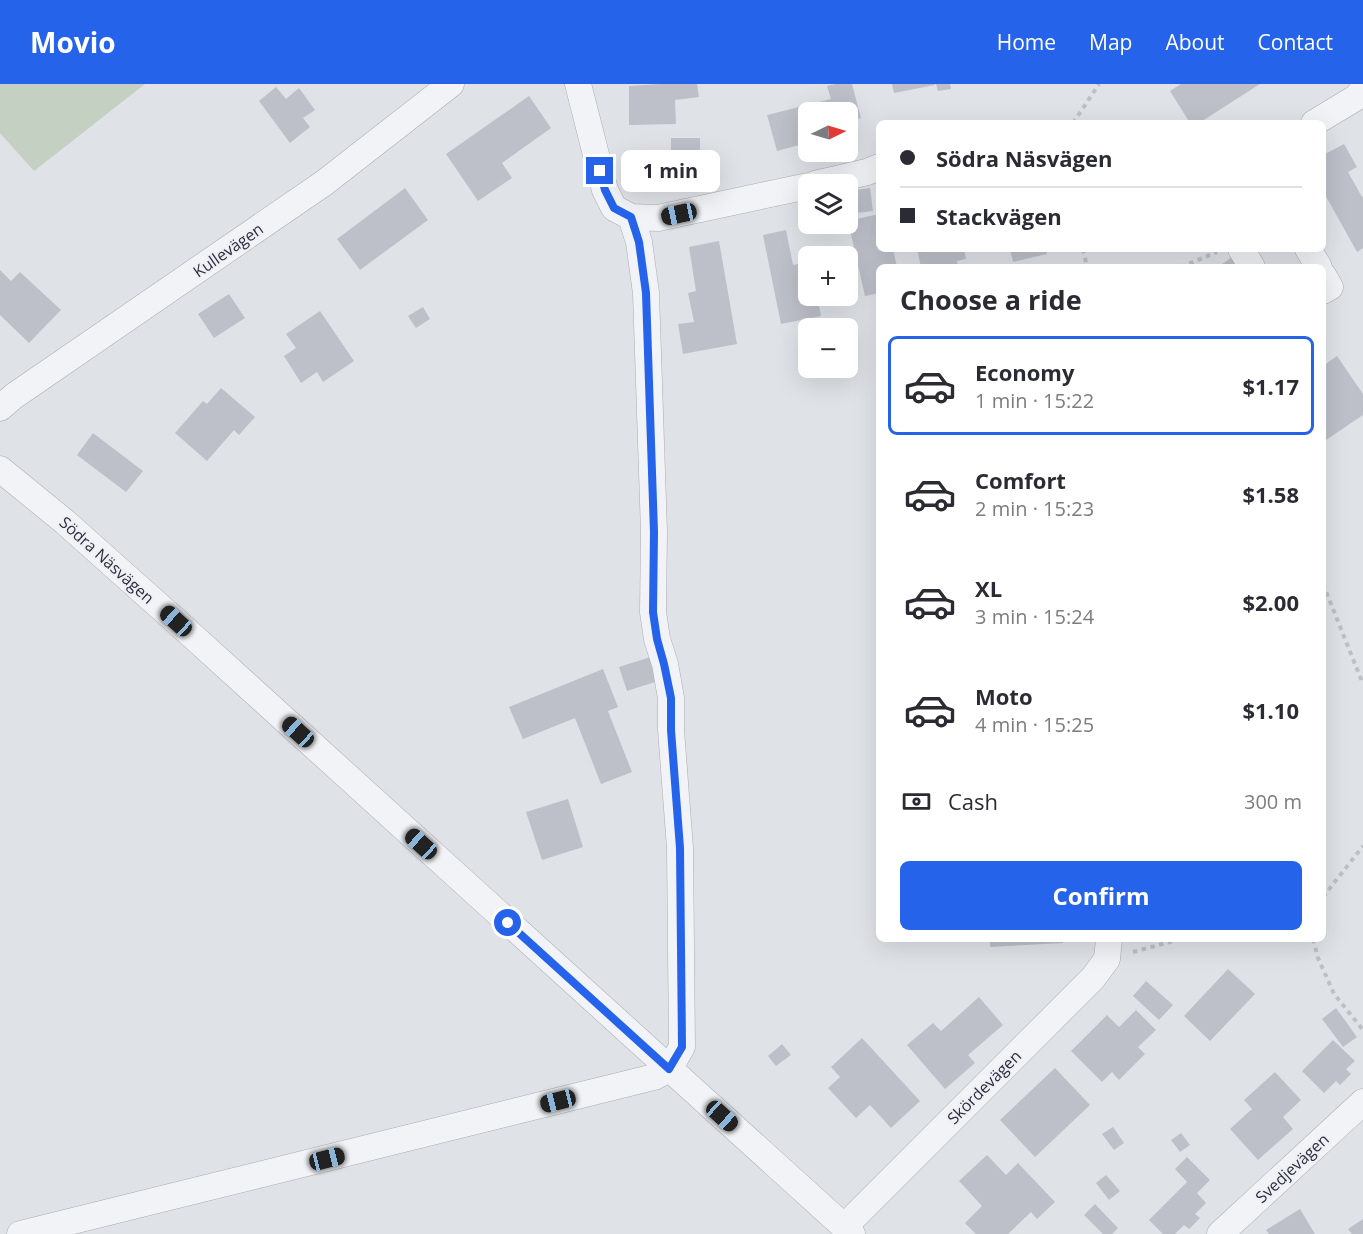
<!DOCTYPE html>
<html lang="en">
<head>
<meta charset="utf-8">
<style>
  body { margin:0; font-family:"Open Sans",sans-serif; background:#f7f7f7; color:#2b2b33; height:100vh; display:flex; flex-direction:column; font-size:22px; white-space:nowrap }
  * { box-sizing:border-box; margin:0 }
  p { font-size:20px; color:#7c7c81 }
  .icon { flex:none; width:33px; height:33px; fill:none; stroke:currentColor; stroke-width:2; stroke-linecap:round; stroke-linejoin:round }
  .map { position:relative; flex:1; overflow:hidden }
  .side { position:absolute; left:876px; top:180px; width:450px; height:678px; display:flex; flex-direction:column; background:#fff; border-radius:9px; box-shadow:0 6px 24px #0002 }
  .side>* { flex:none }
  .top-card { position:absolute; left:876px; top:36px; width:450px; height:132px; border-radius:9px; box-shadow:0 6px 24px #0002; display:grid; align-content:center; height:132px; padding:0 24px; background:#fff }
  .needle { width:39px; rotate:85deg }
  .tools { position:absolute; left:798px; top:18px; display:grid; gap:12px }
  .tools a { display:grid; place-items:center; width:60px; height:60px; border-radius:9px; background:#fff; box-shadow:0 6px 24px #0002; font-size:30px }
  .end { position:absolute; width:27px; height:27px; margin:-14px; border:8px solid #2563eb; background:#fff; box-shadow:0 0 0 3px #fff }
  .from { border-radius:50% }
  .bubble { position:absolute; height:42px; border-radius:9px; background:#fff; box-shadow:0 6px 24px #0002; font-size:20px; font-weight:700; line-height:42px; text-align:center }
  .car { position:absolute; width:18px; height:36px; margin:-18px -9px; border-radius:8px; box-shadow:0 0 4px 2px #0007; background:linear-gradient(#222 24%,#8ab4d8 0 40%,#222 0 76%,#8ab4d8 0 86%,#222 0) }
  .top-card b { display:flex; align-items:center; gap:21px; height:57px; font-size:22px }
  .top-card b+b { border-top:2px solid #e1e1e2 }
  .top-card i { width:15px; height:15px; background:#2b2b33 }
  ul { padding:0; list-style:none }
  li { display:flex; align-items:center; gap:18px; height:99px; margin:0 12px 9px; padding:0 12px; border:3px solid transparent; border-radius:9px }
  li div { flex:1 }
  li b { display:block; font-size:22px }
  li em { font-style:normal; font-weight:700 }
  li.on { border-color:#2563eb }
  li>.icon { width:54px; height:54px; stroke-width:1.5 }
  h2 { padding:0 24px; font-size:27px; line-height:72px }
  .pay { display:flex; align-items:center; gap:15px; height:66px; padding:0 24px; font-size:22px }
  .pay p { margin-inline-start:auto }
  .action { display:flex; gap:12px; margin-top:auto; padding:12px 24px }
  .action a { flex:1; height:69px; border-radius:9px; background:#2563eb; color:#fff; font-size:24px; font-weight:700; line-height:69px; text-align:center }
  header { display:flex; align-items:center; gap:36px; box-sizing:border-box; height:84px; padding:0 30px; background:#2563eb; color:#fff }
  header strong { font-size:28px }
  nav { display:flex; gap:33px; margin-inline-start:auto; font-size:21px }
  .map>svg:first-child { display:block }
</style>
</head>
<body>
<header>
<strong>Movio</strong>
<nav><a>Home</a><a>Map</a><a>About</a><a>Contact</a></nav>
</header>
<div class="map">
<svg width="1363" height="1150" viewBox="0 0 1363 1150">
  <rect width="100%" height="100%" fill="#dfe2e7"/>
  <path fill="#c4d0c2" d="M0 0H145L34 87 0 49Z"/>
  <path fill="#bdc0c9" d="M660 0H697L699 13 675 16 676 40 629 41V2Z
    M835 0H852L861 34 848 38V28H808V66L804 67 803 60 777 67 767 31 831 15 827 2Z
    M892 0H935V1L894 9Z
    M936 0H950L951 5 938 7Z
    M1181 0H1260L1199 39H1190L1170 7Z
    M276 3 286 15 299 4 315 26 303 34 310 43 290 59 259 17Z
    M529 12 551 44 502 79 512 94 478 117 446 70Z
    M671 54H700V93H671Z
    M1344 60 1357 83 1348 88 1362 113 1363 112V164L1357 168 1323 107V71Z
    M405 104 428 136 360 186 337 155Z
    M870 104 873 127 848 130V107Z
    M879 130V165H893L897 183H879V209L865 212 848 137Z
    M786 146 793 181 808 178V212H817L821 232 781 240 763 151Z
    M719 157 737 260 683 270 678 240 694 238 688 209 696 207 689 163Z
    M917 165H964L966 175 957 177 958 183H921Z
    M1010 165H1046L1047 170 1013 178Z
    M1232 173 1239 183H1218Z
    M0 186 11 197 20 188 61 226 29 259 0 231Z
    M229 210 245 234 214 254 198 230Z
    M423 223 430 235 416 244 408 232Z
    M320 227 354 277 323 298 317 288 301 299 284 272 296 264 286 250Z
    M1337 272 1363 310V331L1323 358V282Z
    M221 304 255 333 239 351 234 346 207 377 175 349 203 317 207 320Z
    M93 349 143 387 126 408 77 371Z
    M657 571 664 595 627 607 619 583Z
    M603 585 618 623 608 627 632 688 601 700 575 634 523 655 509 623Z
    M568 715 583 763 542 776 526 728Z
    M990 855H1063V859L990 863Z
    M1228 885 1255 910 1210 957 1184 932Z
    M1146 897 1173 921 1159 936 1133 912Z
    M979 913 1003 941 968 971 975 979 945 1005 907 961 933 939 941 947Z
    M1336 924 1357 953 1343 963 1322 935Z
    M1136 926 1156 946 1138 963 1145 970 1119 996 1112 988 1102 998 1071 967 1107 931 1119 943Z
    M862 954 920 1017 891 1044 870 1021 856 1034 828 1004 840 993 831 983Z
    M1333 956 1355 977 1346 985 1351 990 1340 1001 1336 997 1324 1009 1302 987Z
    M782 960 791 971 776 982 768 972Z
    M1055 984 1090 1021 1035 1073 1000 1036Z
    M1275 988 1301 1016 1283 1033 1293 1045 1258 1076 1230 1045 1252 1025 1244 1016Z
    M1113 1043 1124 1059 1114 1066 1102 1050Z
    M1181 1049 1190 1061 1180 1068 1171 1056Z
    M987 1071 1006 1091 1018 1079 1055 1118 1037 1135 1031 1128 1008 1150H976L965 1139 982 1122 959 1097Z
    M1187 1073 1210 1096 1197 1109 1206 1119 1195 1130 1200 1134 1189 1145 1184 1141 1175 1150H1163L1149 1136 1187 1098 1175 1085Z
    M1106 1091 1120 1107 1109 1116 1096 1099Z
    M1095 1120 1118 1144 1112 1150H1103L1084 1131Z
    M1300 1125 1315 1150H1269L1266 1146Z
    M1363 1135V1150H1352L1348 1145Z"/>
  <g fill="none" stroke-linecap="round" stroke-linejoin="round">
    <g stroke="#a9acb4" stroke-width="27">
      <path id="minor" d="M578 0 605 106 614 124 631 133 658 134 808 102
        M1314 39 1357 13 1363 5
        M815 100 867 88 879 83
        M1241 165 1252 183
        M1308 165 1319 183
        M1323 191 1330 203 1323 207
        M0 324 14 312 324 99 451 0
        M0 385 65 438 176 537 852 1150
        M844 1143 1093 894 1107 875 1109 855
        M20 1150 654 993 669 985 682 963 680 764 671 646V614L665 580 657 555 653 528 654 448 646 209 639 158 631 133
        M1220 1150 1363 1018"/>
    </g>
    <path stroke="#bec0c6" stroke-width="4" stroke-dasharray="4.5 4.5" stroke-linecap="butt" d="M1073 39 1099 0
      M1083 165 1087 183
      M1181 183 1217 168
      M1323 500 1363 600
      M1323 813 1363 762
      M1313 855 1318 874 1334 910 1363 946
      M1133 868 1181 855"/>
    <use href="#minor" stroke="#f2f3f6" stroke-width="26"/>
  </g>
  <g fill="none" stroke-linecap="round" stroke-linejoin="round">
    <path stroke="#2563eb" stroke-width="8" d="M508 839 669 985 682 963 680 764 671 646V614L664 580 657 555 653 528 654 448 646 209 639 158 631 133 614 124 605 106 600 87"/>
  </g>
  <g text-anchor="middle" stroke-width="4.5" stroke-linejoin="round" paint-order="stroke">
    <g font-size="16" fill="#2a2f3c" stroke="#eff0f5">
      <text transform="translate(228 166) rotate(-35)" y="6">Kullevägen</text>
      <text transform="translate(107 476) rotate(42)" y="6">Södra Näsvägen</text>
      <text transform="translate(984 1003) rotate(-45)" y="6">Skördevägen</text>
      <text transform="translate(1292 1084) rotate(-43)" y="6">Svedjevägen</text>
    </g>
  </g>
</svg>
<div class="tools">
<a><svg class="needle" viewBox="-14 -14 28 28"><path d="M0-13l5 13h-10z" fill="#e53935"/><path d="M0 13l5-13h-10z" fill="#7c7c81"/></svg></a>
<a><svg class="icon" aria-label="layers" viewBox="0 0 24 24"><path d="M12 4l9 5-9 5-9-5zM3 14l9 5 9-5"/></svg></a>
<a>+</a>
<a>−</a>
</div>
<i class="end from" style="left:508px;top:839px"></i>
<i class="end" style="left:600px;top:87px"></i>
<div class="bubble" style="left:621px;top:66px;width:99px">1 min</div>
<i class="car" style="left:679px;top:130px;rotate:258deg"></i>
<i class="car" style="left:176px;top:537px;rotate:312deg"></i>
<i class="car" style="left:298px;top:648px;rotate:312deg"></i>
<i class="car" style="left:421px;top:760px;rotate:312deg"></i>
<i class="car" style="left:558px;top:1017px;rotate:256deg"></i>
<i class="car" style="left:722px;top:1032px;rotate:132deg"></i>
<i class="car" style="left:327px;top:1075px;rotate:76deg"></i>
<div class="top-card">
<b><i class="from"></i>Södra Näsvägen</b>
<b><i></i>Stackvägen</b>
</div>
<section class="side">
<h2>Choose a ride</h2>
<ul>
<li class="on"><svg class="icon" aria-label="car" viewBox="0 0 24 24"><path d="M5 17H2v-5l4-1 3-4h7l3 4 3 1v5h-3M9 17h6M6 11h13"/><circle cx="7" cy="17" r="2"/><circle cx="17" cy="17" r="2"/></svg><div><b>Economy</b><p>1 min · 15:22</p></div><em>$1.17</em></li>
<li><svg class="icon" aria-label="car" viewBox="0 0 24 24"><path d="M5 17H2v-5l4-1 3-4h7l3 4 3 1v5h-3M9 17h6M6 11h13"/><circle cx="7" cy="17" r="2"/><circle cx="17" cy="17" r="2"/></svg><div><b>Comfort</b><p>2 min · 15:23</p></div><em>$1.58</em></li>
<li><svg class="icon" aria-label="car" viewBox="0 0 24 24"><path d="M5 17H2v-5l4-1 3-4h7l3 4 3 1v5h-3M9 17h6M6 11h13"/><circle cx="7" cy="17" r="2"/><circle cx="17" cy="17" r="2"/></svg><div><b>XL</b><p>3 min · 15:24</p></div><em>$2.00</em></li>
<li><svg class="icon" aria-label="car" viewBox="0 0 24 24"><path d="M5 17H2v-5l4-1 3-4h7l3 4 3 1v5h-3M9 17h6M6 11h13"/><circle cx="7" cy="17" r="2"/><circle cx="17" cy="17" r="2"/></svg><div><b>Moto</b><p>4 min · 15:25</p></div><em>$1.10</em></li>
</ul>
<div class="pay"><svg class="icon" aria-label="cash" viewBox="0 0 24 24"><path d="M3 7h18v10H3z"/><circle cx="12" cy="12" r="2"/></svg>Cash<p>300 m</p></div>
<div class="action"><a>Confirm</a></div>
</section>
</div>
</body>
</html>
